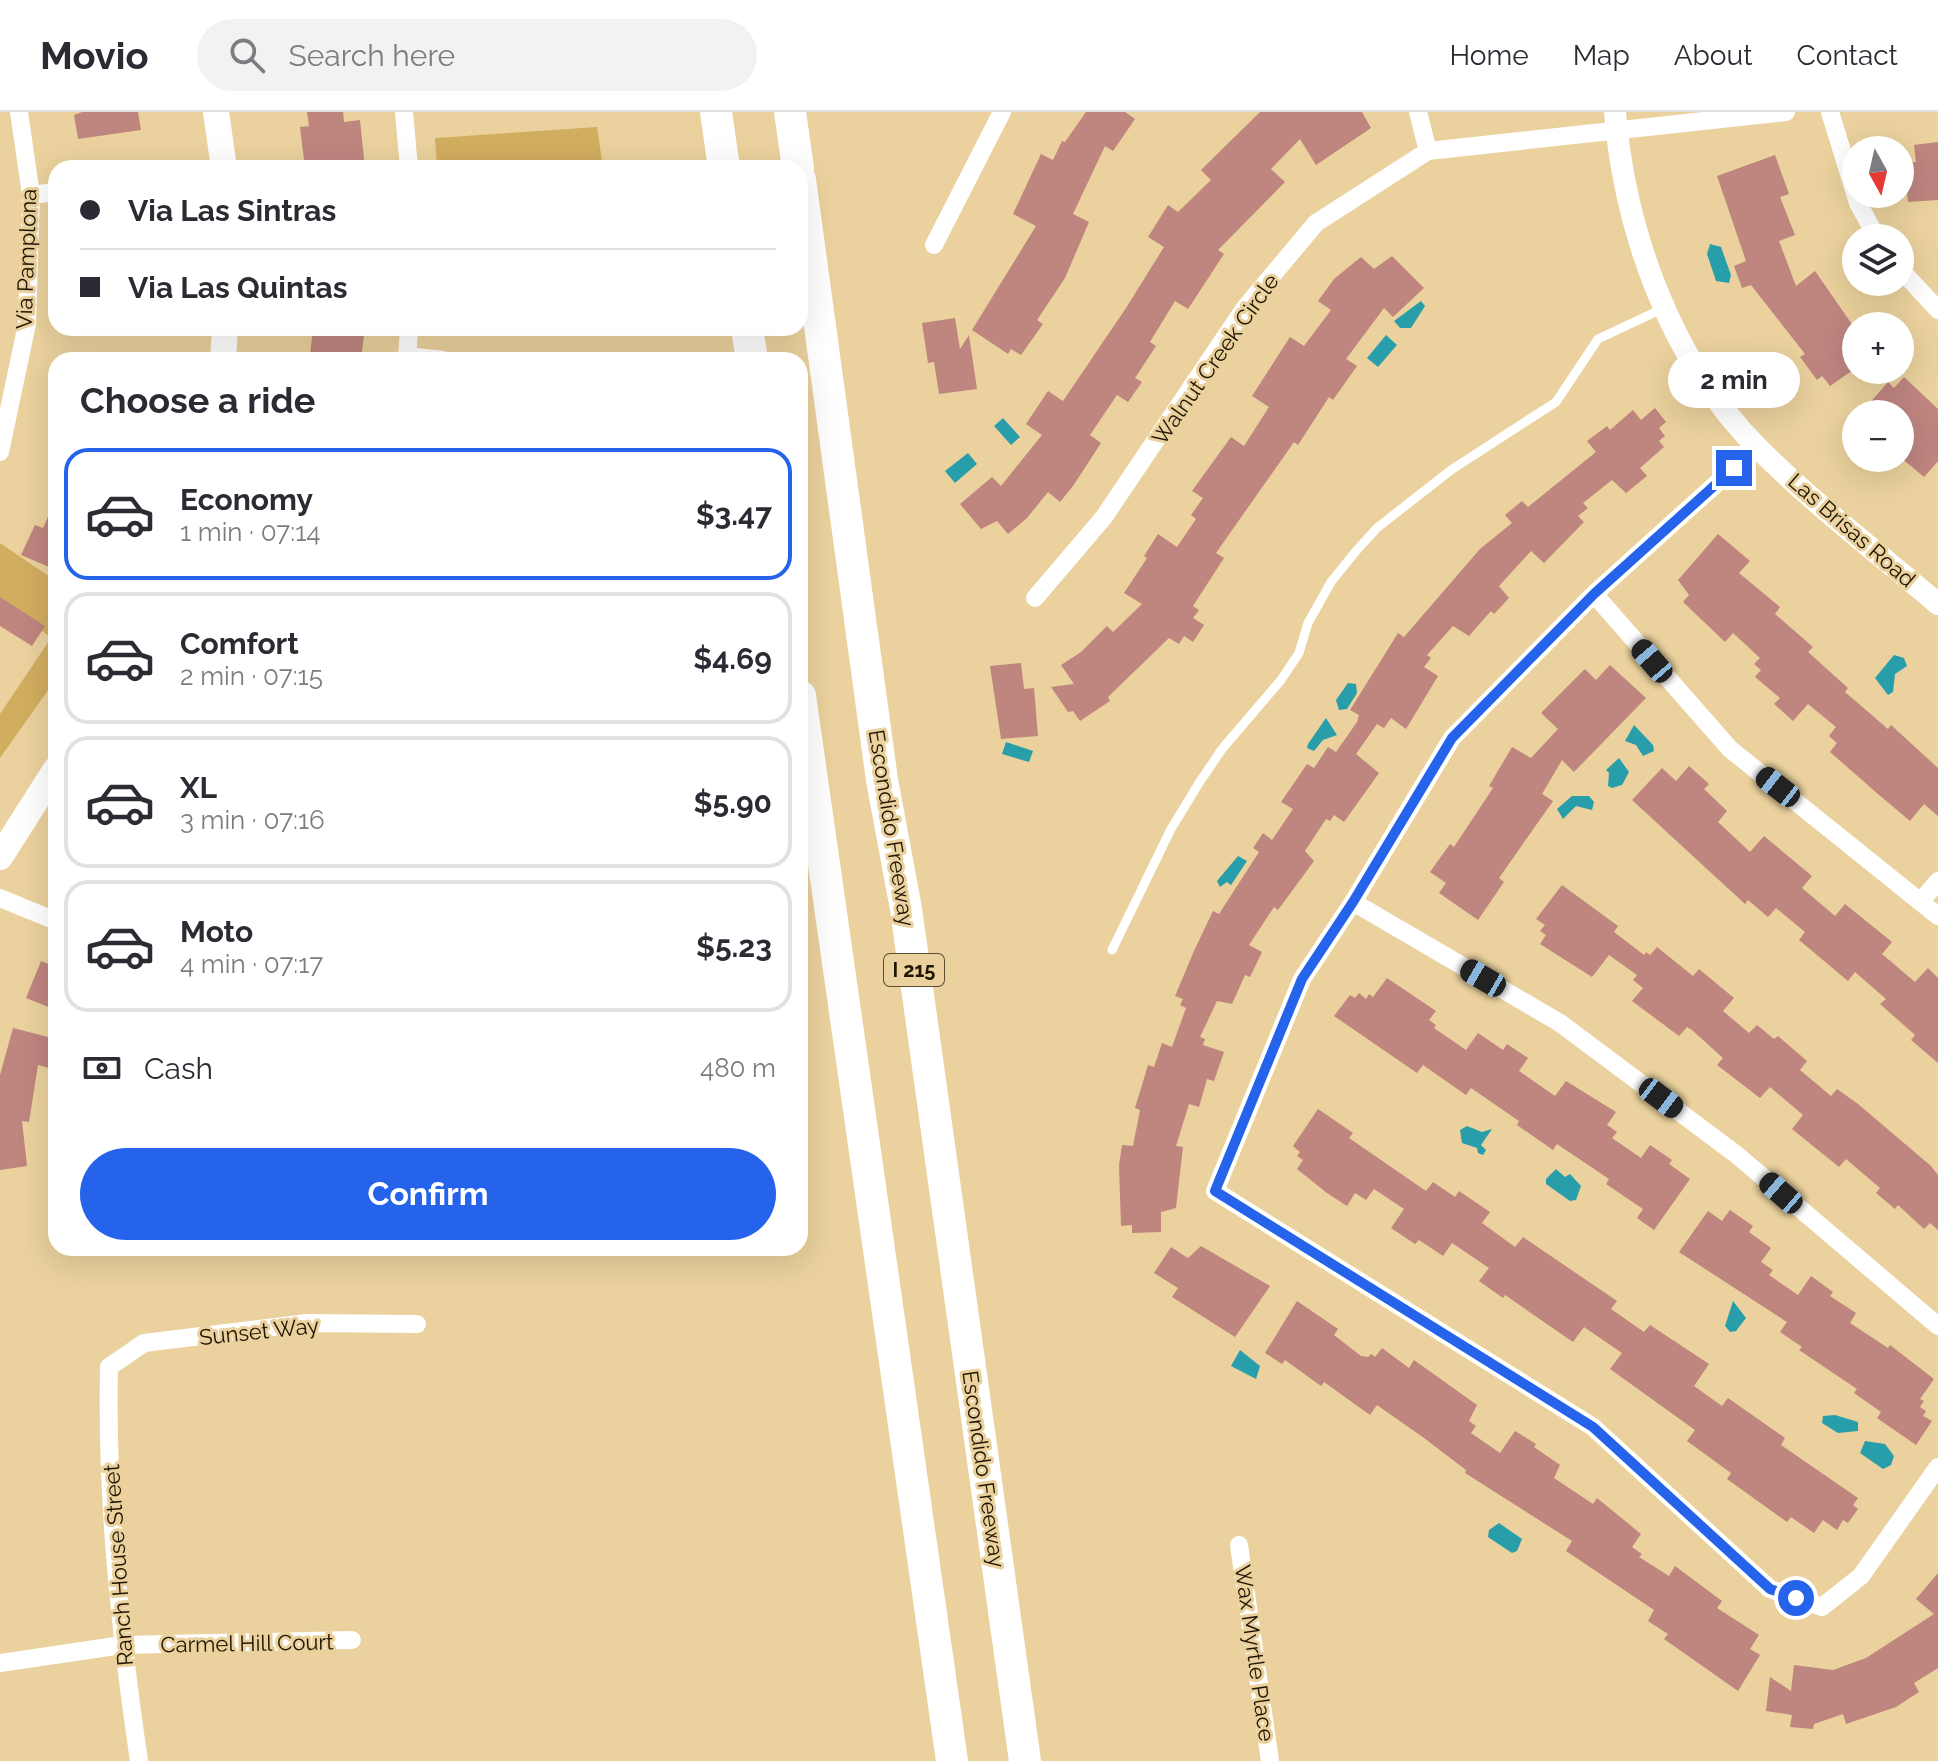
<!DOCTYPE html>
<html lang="en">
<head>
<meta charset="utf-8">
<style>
  body { margin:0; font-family:Raleway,sans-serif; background:#f2f2f3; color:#2b2b33; height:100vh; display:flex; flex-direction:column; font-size:30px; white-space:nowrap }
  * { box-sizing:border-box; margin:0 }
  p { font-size:26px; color:#7c7c81 }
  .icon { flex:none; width:44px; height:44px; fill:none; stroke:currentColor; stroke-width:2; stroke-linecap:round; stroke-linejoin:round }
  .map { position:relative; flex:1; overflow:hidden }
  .details { position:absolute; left:48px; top:240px; width:760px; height:904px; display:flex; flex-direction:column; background:#fff; border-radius:24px; box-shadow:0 8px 32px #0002 }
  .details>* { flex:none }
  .guide { position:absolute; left:48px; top:48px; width:760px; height:176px; border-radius:24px; box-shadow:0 8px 32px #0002; display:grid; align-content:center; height:176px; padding:0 32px; background:#fff }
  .needle { width:52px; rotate:172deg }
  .tools { position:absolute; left:1842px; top:24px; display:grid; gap:16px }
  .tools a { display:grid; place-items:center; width:72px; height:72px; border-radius:50%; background:#fff; box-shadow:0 8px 32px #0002; font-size:40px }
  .end { position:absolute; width:36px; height:36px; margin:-18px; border:10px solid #2563eb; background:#fff; box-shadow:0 0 0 4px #fff }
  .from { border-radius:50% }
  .bubble { position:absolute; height:56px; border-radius:28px; background:#fff; box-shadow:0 8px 32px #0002; font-size:26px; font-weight:700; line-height:56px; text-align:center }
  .car { position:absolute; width:24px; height:48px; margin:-24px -12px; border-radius:10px; box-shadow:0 0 6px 2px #0007; background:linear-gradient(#222 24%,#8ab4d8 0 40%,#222 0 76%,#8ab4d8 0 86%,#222 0) }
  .guide b { display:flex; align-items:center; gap:28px; height:76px; font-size:30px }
  .guide b+b { border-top:2px solid #e1e1e2 }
  .guide i { width:20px; height:20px; background:#2b2b33 }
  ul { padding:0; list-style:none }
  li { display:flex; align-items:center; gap:24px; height:132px; margin:0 16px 12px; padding:0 16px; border:4px solid #e1e1e2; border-radius:24px }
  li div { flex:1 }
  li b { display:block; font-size:30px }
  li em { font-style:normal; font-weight:700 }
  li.current { border-color:#2563eb }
  li>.icon { width:72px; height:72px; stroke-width:1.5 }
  h2 { padding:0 32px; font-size:36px; line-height:96px }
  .pay { display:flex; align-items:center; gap:20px; height:88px; padding:0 32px; font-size:30px }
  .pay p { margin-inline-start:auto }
  .button { display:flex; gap:16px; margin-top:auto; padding:16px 32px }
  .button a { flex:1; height:92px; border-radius:48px; background:#2563eb; color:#fff; font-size:32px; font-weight:700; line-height:92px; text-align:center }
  header { display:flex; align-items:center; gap:48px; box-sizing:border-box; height:112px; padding:0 40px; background:#fff; border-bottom:2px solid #e1e1e2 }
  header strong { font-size:38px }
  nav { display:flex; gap:44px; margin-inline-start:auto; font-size:28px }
  .search { width:560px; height:72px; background:#f2f2f3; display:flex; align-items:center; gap:20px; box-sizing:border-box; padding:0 28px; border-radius:44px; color:#7c7c81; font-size:30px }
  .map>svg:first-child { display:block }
</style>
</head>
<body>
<header>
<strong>Movio</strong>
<div class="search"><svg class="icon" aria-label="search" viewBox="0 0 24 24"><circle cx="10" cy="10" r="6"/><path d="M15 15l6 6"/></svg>Search here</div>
<nav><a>Home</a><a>Map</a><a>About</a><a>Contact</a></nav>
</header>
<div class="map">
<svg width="1938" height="1649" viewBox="0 0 1938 1649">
  <rect width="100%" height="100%" fill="#ead19d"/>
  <path fill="#d1ad5f" d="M597 15 603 56H437L435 26Z
    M0 431 56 469V567L0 646V602L51 526 0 485Z"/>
  <path fill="#299eab" d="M1710 132 1721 135 1731 163 1729 171 1716 169 1707 142Z
    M1421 189 1425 194 1411 216H1400L1394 209Z
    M1386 223 1397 233 1378 255 1367 246Z
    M1003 306 1020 325 1011 333 994 314Z
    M968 341 977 352 955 371 945 359Z
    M1894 543 1904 546 1907 554 1895 562 1893 580 1888 583 1875 566Z
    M1348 571 1356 572 1357 581 1347 597 1339 598 1336 588Z
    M1326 606 1337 623 1323 628 1314 639 1307 636 1308 632Z
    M1634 613 1653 633 1654 639 1643 644 1636 633 1625 629Z
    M1006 630 1033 639 1029 650 1002 642Z
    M1619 646 1629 660 1622 673 1612 676 1608 674 1609 661 1606 658Z
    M1572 684H1589L1594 690 1592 698 1576 694 1563 707 1557 697Z
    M1238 744 1247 749 1231 773 1227 770 1220 775 1217 769Z
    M1467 1014 1482 1020 1492 1017 1481 1033 1486 1038 1483 1043 1478 1041 1477 1036 1462 1031 1460 1018Z
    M1556 1057 1565 1065 1570 1062 1581 1074 1576 1088 1570 1089 1546 1072V1067Z
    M1733 1189 1746 1206 1736 1219 1730 1220 1725 1214Z
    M1240 1238 1260 1254 1256 1267 1231 1254Z
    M1835 1303 1858 1310V1319L1838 1321 1822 1311 1823 1304Z
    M1865 1329 1885 1332 1894 1344 1891 1353 1883 1357 1860 1341Z
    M1499 1411 1522 1427 1517 1439 1512 1441 1488 1425 1489 1418Z"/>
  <path fill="#bf857f" d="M82 0H138L141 18 78 27 74 3Z
    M307 0H343L344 10 360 8 365 56H305L300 15 309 14Z
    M1086 0H1125L1135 7 1113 39 1105 34 1073 102 1089 110 1065 166 1037 208 1043 212 1021 243 1011 237 1008 242 972 218 1036 114 1013 102 1041 42 1053 48 1062 29 1065 30Z
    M1260 0H1362L1371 16 1316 53 1300 27 1271 57 1285 70 1218 138 1224 142 1188 197 1175 189 1150 230 1156 234 1135 266 1142 270 1128 290 1117 283 1090 323 1101 331 1073 374 1060 390 1048 380 1027 406 1008 422 997 409 981 417 960 392 992 365 1001 374 1042 323 1026 312 1048 279 1063 289 1126 196 1164 135 1148 125 1168 93 1178 100 1211 68 1201 58Z
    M1938 30V88L1908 90 1904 51 1916 50 1914 33Z
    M1775 43 1789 82 1780 85 1795 123 1779 129 1796 174 1815 159 1856 218V256L1830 274 1822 264 1817 268 1800 245 1805 242 1751 173 1742 176 1734 154 1746 149 1717 64Z
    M1392 144 1424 176 1393 205 1384 196 1346 247 1357 254 1333 288 1329 285 1298 333 1294 330 1216 441 1224 446 1193 494 1199 498 1193 506 1204 513 1193 530 1184 524 1179 532 1169 526 1108 585 1110 589 1080 609 1073 599 1068 600 1051 575 1074 572 1061 553 1081 540 1107 514 1113 520 1142 492 1124 481 1147 446 1144 444 1158 422 1177 435 1196 407 1191 403 1203 386 1192 379 1231 325 1244 334 1269 295 1252 284 1290 225 1304 234 1331 198 1318 189 1334 167 1361 145 1374 157Z
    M955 206 960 237 969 223 977 277 939 282 934 250 928 251 922 211Z
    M313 216H348L347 222 364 223 361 248 310 243Z
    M1904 265 1938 297V349L1924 365 1900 345V302H1860L1888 270 1894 276Z
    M1655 296 1666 310 1659 316 1665 324 1659 329 1664 335 1640 356 1647 364 1626 381 1612 368 1583 391 1588 396 1578 404 1584 410 1544 451 1531 439 1499 474 1509 486 1494 502 1491 499 1469 524 1453 514 1427 543 1431 546 1424 555 1438 564 1406 617 1391 606 1384 616 1377 612 1356 642 1379 661 1344 710 1334 703 1330 709 1326 707 1305 739 1314 749 1278 798 1274 795 1249 833 1262 840 1250 865 1245 863 1232 892 1217 889 1200 925 1205 927 1203 933 1224 940 1214 969 1207 967 1199 995 1189 992 1176 1034 1183 1035 1176 1096 1161 1100V1120L1132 1121V1113L1121 1114 1119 1053 1122 1033 1133 1034 1140 998 1135 996 1148 953 1154 955 1162 931 1172 935 1186 896 1180 893 1183 887 1175 884 1194 839 1213 799 1219 802 1259 740 1253 736 1263 721 1272 728 1293 697 1281 690 1307 652 1314 656 1328 635 1336 640 1357 610 1359 603 1350 598 1398 521 1404 525 1480 437 1512 411 1505 403 1522 389 1528 395 1596 340 1587 329 1607 314 1610 318 1633 298 1641 308Z
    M56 387V458L21 443 35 413 43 416Z
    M1718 422 1750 449 1739 461 1780 495 1775 502 1813 535 1808 540 1848 576 1845 580 1888 617 1891 613 1938 656V704L1924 692 1910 709 1878 682 1830 640 1837 631 1829 624 1836 615 1808 592 1793 609 1774 592 1780 586 1755 565 1761 558 1754 552 1760 546 1733 521 1725 530 1683 490 1689 483 1678 468Z
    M0 485 45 514 32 534 0 514Z
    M1021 551 1024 577 1034 576 1038 624 1001 627 990 554Z
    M1610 553 1646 586 1574 660 1562 648 1542 682 1553 689 1499 766 1504 770 1478 808 1439 781 1446 771 1430 760 1450 732 1454 735 1493 676 1489 674 1512 635 1531 646 1558 617 1541 601 1585 557 1596 568Z
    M1689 654 1709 672 1704 677 1727 699 1718 710 1750 740 1764 724 1812 764 1802 776 1835 804 1845 792 1892 830 1882 842 1915 870 1928 856 1938 866V951L1911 928 1915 923 1880 892 1886 887 1855 860 1848 869 1799 828 1805 820 1776 796 1768 805 1748 788 1745 792 1632 688 1662 656 1676 669Z
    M1562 773 1618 814 1614 820 1644 843 1646 840 1650 843 1657 835 1693 864 1699 857 1734 886 1723 899 1749 921 1757 913 1774 927 1778 924 1807 949 1800 958 1831 984 1837 977 1858 992 1931 1054 1938 1063V1118L1930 1111 1924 1117 1898 1093 1895 1097 1876 1081 1880 1076 1846 1047 1839 1055 1792 1017 1803 1003 1770 975 1760 986 1717 953 1723 946 1692 918 1687 915 1679 924 1632 889 1643 876 1633 868 1637 863 1609 843 1592 865 1540 832 1546 823 1540 819 1545 813 1536 807Z
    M41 849 56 855V898L26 886Z
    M1387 866 1436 899 1429 908 1436 913 1434 916 1466 938 1478 921 1503 938 1507 932 1528 946 1519 959 1555 984 1566 969 1616 1000 1607 1013 1617 1020 1612 1026 1641 1046 1650 1033 1672 1048 1669 1052 1690 1067 1654 1118 1637 1106 1643 1097 1606 1072 1609 1067 1557 1032 1553 1038 1517 1013 1519 1009 1471 976 1466 983 1423 953 1417 961 1334 904 1350 883 1355 886 1359 881 1366 887 1369 882 1373 885Z
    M13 916 56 927V958L38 953 29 1010 22 1009 27 1054 0 1058V963Z
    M1318 997 1353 1021 1349 1026 1426 1079 1433 1070 1455 1085 1459 1079 1490 1100 1482 1111 1515 1135 1523 1125 1617 1189 1611 1197 1644 1220 1650 1213 1709 1252 1694 1274 1722 1294 1728 1286 1785 1326 1781 1333 1858 1386 1853 1393 1858 1397 1848 1411 1843 1408 1837 1418 1823 1408 1814 1421 1791 1405 1787 1410 1727 1367 1731 1361 1687 1329 1695 1318 1610 1257 1622 1241 1584 1215 1573 1230 1505 1183 1503 1186 1479 1169 1489 1156 1452 1131 1443 1144 1419 1128 1415 1132 1391 1116 1404 1097 1374 1077 1366 1088 1355 1081 1347 1094 1327 1081 1297 1057 1303 1048 1297 1044 1300 1040 1293 1034Z
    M1730 1098 1753 1114 1749 1120 1771 1136 1761 1150 1773 1158 1769 1163 1798 1183 1811 1164 1833 1180 1830 1184 1856 1201 1850 1211 1888 1236 1890 1233 1934 1267 1920 1287 1924 1289 1920 1295 1926 1299 1923 1304 1932 1309 1916 1333 1877 1306 1881 1300 1854 1281 1857 1277 1799 1238 1802 1235 1780 1220 1787 1210 1679 1140 1708 1099 1722 1109Z
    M1201 1134 1270 1174 1235 1225 1172 1185 1178 1176 1154 1161 1171 1135 1188 1146Z
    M1297 1189 1338 1217 1334 1223 1361 1244 1368 1245 1371 1242 1375 1245 1382 1236 1409 1256 1414 1248 1477 1293 1469 1309 1476 1314 1471 1321 1500 1341 1515 1319 1536 1332 1534 1335 1560 1353 1554 1366 1593 1392 1597 1386 1641 1422 1632 1435 1642 1442 1639 1445 1669 1464 1675 1454 1722 1489 1717 1496 1759 1523 1750 1537 1760 1543 1738 1579 1664 1527 1668 1522 1648 1509 1654 1498 1566 1439 1572 1429 1465 1361 1466 1358 1424 1326 1377 1293 1370 1303 1324 1270 1321 1274 1285 1248 1282 1252 1265 1241Z
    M1938 1461V1556L1914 1571 1919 1580 1896 1595 1846 1612 1843 1602 1814 1612 1813 1617 1790 1615 1792 1603 1766 1599 1770 1565 1791 1579 1794 1553 1833 1558 1866 1546 1934 1502 1916 1487Z"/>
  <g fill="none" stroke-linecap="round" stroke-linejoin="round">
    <path stroke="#fff" stroke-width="9" d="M1112 838 1171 717 1199 671 1222 637 1281 568 1299 541 1308 511 1331 470 1356 439 1377 416 1451 358 1556 290 1598 227 1664 196"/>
    <path stroke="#fff" stroke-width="18" d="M404 0 409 56
      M1418 0 1428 39
      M1830 0 1858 91 1877 126
      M31 83 56 80
      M934 133 1002 0
      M1900 157 1938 198
      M407 244 443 248
      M407 248 409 216
      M1757 335 1594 482 1452 626 1353 790 1302 867 1215 1079 1593 1315 1770 1477 1822 1495 1861 1464 1938 1355
      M0 340 27 212 31 83 19 0
      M1594 482 1730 637 1938 804
      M1035 486 1104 405 1244 197 1316 111 1428 39 1786 0
      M0 786 56 809
      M1921 789 1938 769
      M1353 790 1560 911 1737 1043 1938 1214
      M1239 1433 1270 1649
      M0 1551 122 1533 352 1528
      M139 1649C120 1519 106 1387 109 1255L144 1231 307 1211 417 1212"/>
    <path stroke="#fff" stroke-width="22" d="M1615 0C1625 120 1671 249 1758 336 1814 392 1878 441 1938 492"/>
    <path stroke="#fff" stroke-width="26" d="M216 0 224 56
      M223 248 225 216
      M0 745 56 657"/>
    <path stroke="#fff" stroke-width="32" d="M716 0 724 56
      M790 0 798 56
      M800 68 882 668 906 797 1025 1649
      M747 216 752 248
      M800 584 952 1649"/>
  </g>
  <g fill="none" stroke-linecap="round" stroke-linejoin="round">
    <path stroke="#2563eb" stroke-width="10" d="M1734 356 1594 482 1452 626 1353 790 1302 867 1215 1079 1593 1315 1770 1477 1796 1486"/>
  </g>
  <g text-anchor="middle" stroke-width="6" stroke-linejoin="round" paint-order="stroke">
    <rect fill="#ead19d" stroke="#5b4d31" stroke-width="2" x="884" y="842" width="60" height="32" rx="6"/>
    <g font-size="20" font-weight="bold" fill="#1e1503">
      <text x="914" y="865">I 215</text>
    </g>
    <g font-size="22" fill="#1e1503" stroke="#ead19d">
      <text transform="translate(26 147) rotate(-88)" y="8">Via Pamplona</text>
      <text transform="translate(1215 247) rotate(-55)" y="8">Walnut Creek Circle</text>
      <text transform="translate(1852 418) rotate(41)" y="8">Las Brisas Road</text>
      <text transform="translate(892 716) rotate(81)" y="8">Escondido Freeway</text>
      <text transform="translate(259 1219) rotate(-6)" y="8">Sunset Way</text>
      <text transform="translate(984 1357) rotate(82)" y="8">Escondido Freeway</text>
      <text transform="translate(118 1453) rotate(-94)" y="8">Ranch House Street</text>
      <text transform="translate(247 1531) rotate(-1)" y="8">Carmel Hill Court</text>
      <text transform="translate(1255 1541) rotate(82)" y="8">Wax Myrtle Place</text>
    </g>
  </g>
</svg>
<div class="tools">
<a><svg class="needle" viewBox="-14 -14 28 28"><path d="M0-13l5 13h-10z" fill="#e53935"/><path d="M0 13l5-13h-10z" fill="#7c7c81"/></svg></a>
<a><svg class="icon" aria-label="layers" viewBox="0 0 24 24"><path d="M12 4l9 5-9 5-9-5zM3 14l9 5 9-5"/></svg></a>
<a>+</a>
<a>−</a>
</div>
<i class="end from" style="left:1796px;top:1486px"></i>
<i class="end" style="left:1734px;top:356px"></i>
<div class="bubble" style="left:1668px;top:240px;width:132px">2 min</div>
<i class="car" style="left:1652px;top:549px;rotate:319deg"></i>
<i class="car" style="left:1778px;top:675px;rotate:308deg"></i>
<i class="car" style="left:1483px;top:866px;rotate:300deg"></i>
<i class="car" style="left:1661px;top:986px;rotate:127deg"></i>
<i class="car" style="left:1781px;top:1081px;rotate:311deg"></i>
<div class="guide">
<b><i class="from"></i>Via Las Sintras</b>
<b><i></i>Via Las Quintas</b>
</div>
<section class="details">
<h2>Choose a ride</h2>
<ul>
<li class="current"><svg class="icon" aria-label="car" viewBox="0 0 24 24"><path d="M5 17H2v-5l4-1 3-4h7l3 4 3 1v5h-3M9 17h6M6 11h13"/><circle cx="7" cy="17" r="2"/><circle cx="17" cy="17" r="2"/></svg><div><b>Economy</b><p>1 min · 07:14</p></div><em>$3.47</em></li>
<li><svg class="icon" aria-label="car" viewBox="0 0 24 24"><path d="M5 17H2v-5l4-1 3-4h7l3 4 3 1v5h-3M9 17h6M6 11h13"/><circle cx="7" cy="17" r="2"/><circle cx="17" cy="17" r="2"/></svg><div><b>Comfort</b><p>2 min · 07:15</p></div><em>$4.69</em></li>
<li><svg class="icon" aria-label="car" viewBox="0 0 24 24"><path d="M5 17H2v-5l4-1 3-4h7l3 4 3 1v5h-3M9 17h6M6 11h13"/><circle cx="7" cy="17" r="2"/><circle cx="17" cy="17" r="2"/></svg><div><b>XL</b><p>3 min · 07:16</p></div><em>$5.90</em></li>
<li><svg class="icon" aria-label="car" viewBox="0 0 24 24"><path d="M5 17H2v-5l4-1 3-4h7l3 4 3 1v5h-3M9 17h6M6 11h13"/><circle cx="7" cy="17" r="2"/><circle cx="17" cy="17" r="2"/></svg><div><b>Moto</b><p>4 min · 07:17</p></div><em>$5.23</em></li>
</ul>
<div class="pay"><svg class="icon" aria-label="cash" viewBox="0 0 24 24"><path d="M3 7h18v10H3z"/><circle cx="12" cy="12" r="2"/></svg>Cash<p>480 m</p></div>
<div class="button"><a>Confirm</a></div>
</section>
</div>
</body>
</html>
